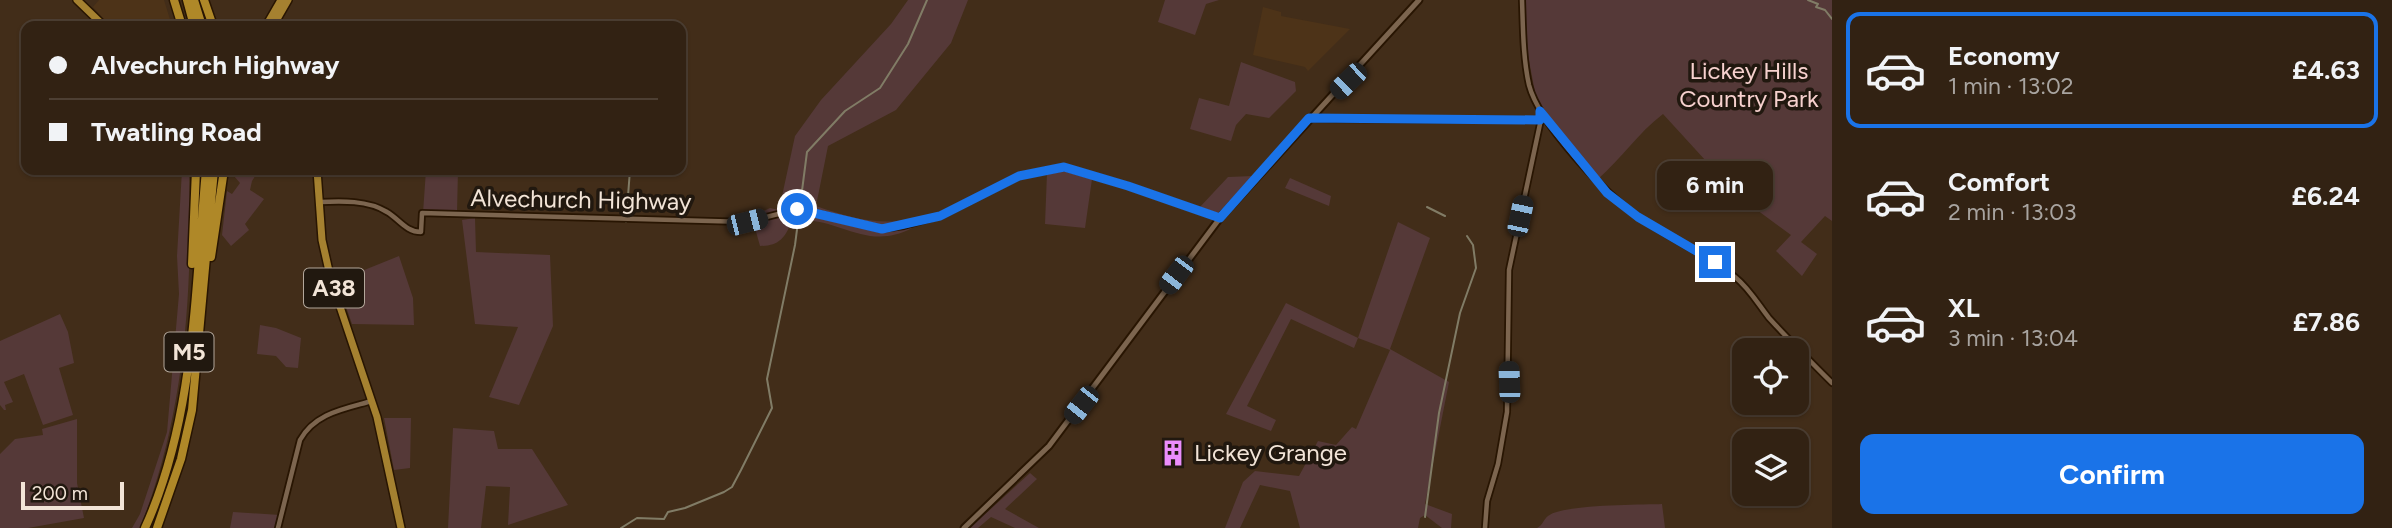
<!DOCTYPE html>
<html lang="en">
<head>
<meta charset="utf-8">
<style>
  body { margin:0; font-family:Figtree,sans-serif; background:#3d2f21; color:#f1f3f6; height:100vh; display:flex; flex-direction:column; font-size:26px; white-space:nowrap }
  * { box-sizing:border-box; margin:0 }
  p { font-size:23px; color:#a8a4a0 }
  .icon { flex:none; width:38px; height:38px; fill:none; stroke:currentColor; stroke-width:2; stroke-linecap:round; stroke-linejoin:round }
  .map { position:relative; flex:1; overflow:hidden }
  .sheet { display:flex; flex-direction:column; background:#322213; width:560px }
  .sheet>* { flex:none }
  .top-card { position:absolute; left:21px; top:21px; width:665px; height:154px; border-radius:14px; box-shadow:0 2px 5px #0004,0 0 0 2px #4d3f33; display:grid; align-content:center; height:154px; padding:0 28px; background:#322213 }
  .buttons { position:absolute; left:1732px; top:338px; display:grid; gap:14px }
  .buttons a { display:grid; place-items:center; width:77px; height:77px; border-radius:14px; background:#322213; box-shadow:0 2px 5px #0004,0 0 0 2px #4d3f33; font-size:35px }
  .scale { position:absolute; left:21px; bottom:18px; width:103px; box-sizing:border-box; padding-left:7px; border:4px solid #f2e4d7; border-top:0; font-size:19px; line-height:24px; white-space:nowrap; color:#f2e4d7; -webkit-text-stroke:5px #21180f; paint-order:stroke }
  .end { position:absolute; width:32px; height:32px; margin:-16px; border:9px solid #1a73e8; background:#fff; box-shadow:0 0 0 4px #fff }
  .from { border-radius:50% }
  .bubble { position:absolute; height:49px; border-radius:14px; background:#322213; box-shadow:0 2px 5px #0004,0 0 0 2px #4d3f33; font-size:23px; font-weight:700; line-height:49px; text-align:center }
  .car { position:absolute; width:21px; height:42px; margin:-21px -10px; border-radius:9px; box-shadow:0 0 5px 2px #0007; background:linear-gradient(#222 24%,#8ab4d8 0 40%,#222 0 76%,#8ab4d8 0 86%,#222 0) }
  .top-card b { display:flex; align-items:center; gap:24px; height:66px; font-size:26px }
  .top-card b+b { border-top:2px solid #4d3f33 }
  .top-card i { width:18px; height:18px; background:#f1f3f6 }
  ul { padding:12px 0 0; list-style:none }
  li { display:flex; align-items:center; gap:21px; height:116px; margin:0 14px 10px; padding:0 14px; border:4px solid transparent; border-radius:14px }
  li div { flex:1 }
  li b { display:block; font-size:26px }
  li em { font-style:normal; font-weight:700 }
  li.current { border-color:#1a73e8 }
  li>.icon { width:63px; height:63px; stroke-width:1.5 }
  .button { display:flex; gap:14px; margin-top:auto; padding:14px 28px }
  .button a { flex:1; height:80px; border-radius:14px; background:#1a73e8; color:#fff; font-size:28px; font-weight:700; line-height:80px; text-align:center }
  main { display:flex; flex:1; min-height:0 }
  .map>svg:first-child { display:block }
</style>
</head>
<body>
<main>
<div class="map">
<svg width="1832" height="528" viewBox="0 0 1832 528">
  <rect width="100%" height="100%" fill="#422d19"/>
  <path fill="#4d3318" d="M99 0H164L172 26H110L93 7Z
    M1263 7 1281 12V16L1350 29 1308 71 1305 67 1253 55Z"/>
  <path fill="#553938" d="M908 0H968L951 43 896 110 828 146 816 206C848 217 874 225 908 220L912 228C865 253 837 214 792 221 785 238 779 246 760 246L755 228 757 214 770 208 779 210 795 136 821 100 891 24Z
    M1165 0H1219L1206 4 1195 35 1158 22Z
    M1524 0H1832V221L1825 216 1801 242 1817 254 1802 276 1776 251 1791 235 1738 196 1663 114C1638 133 1621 159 1598 179L1537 103 1527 50Z
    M1241 62 1295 82 1296 91 1269 118 1246 114 1236 125 1231 141 1190 129 1199 98 1229 106Z
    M182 170H189C193 290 185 415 140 528H132L140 514 167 432 179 294 177 256Z
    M239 170H259L252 181 250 190 264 199 245 224 249 230 231 246 222 235 227 191 232 194 240 183 234 176Z
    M426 170H458L457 213H423Z
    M1063 171 1092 179 1085 228 1045 224 1047 173Z
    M1253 176 1218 213 1199 208 1228 177Z
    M1290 178 1331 196 1329 206 1285 188Z
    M475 218 476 252 550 255 553 326 519 405 489 397 518 327 475 324 462 220Z
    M1398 222 1430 238 1390 349 1449 382 1425 504 1452 514 1451 528H1442L1425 515 1420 518 1418 528H1300L1290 491 1260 485 1240 528H1225L1243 482 1255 471 1299 476 1318 441 1336 445 1352 427 1356 429 1390 350 1358 338 1354 348 1291 319 1247 406 1276 420 1271 431 1226 414 1286 303 1358 338Z
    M399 256 413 298 414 325 352 324 337 281Z
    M60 314 68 332 74 363 59 368 73 415 43 425 24 374 4 382 13 402 5 405 6 410H4L0 405V341Z
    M260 325 276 328 301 338 298 368 286 367 276 356 257 354Z
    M384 418H411L410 468 394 470Z
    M77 419V483L84 518 28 528H0V454L15 439 43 435 42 429Z
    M453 428 494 431 498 449H532L568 505 508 525 510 487 486 486 481 528H448Z
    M1030 473 1037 479 1005 509 1039 528H1015L991 517 978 528H970Z
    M1662 504 1665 528H1537C1543 525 1543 520 1548 516 1563 504 1640 505 1662 504Z
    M233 512 280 515 275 528H230Z"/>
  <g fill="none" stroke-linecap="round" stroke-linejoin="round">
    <path stroke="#817c66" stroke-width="2" d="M1808 0 1818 4 1816 7 1825 10 1832 19
      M1427 207 1445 216
      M626 222 630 170
      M1425 517 1439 413 1460 313 1476 268 1473 245 1467 236
      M621 528 637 518 664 519 668 512 685 508 724 492 732 487 741 470 772 408 767 379 795 245 807 152 845 111 880 88 908 44 927 0"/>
    <g stroke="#281502" stroke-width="8">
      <path id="tertiary" d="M1522 0C1523 28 1523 58 1529 85 1539 124 1606 195 1640 218 1671 239 1705 254 1735 277 1749 288 1758 304 1769 318 1789 340 1811 362 1832 383
        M1310 119 1540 120
        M320 202C341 201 368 200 387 212 399 219 406 232 421 232L422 213 747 222 798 209 882 229 904 226 940 216 1019 176 1064 167 1128 186 1220 218
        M278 528 300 440C315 413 344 409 372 401
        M1485 528 1487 501 1498 464 1507 412 1509 270 1540 124V112"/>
    </g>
    <g stroke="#281502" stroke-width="9">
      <path id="secondary" d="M964 528 1049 446 1220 218 1419 0"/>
    </g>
    <g stroke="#281502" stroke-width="10">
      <path id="trunk" d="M77 0 104 26
        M266 26 281 0
        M273 26 288 0
        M317 170 322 240 331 280 377 417 401 528"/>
    </g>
    <g stroke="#281502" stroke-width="11">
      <path id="motorway" d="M174 0 182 26
        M187 0 194 26
        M194 0 202 26
        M204 0 213 26
        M211 257 224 170
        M192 264 196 170
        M145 528C195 418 195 288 206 170
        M157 528 181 459 192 410 214 170"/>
    </g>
    <use href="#tertiary" stroke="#7c654f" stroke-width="4.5"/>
    <use href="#secondary" stroke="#7c654f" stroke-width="5"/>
    <use href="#trunk" stroke="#a58130" stroke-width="7"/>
    <use href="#motorway" stroke="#af8828" stroke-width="8"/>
  </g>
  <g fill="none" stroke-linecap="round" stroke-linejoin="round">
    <path stroke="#1a73e8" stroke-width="9" d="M797 209 882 229 940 216 1019 176 1064 167 1128 186 1220 218 1309 118 1540 120V111L1607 193 1638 217 1715 262"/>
  </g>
  <defs>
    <g id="building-bare" transform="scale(2.1)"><path d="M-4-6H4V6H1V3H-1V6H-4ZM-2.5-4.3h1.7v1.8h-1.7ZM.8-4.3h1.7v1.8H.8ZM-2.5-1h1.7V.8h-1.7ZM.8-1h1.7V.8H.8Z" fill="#eb8dfc" stroke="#21180f" stroke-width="2.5" paint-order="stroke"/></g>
  </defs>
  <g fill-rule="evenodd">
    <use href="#building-bare" x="1173" y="453"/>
  </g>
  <g text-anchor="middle" stroke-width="7" stroke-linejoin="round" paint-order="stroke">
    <g fill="#21180f" stroke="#b3a79b" stroke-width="2">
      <rect x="304" y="268.5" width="60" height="39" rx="5"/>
      <rect x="164.5" y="332.5" width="49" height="39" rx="5"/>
    </g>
    <g font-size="23" font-weight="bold" fill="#f2e4d7">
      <text x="334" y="296">A38</text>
      <text x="189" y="360">M5</text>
    </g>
    <g font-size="24" fill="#f7d1ce" stroke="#21180f">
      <text x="1749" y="79">Lickey Hills<tspan x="1749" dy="28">Country Park</tspan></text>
    </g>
    <g font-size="24" fill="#f2e4d7" stroke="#21180f">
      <text transform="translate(581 200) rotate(1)" y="8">Alvechurch Highway</text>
    </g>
    <g font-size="24" fill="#f2e4d7" stroke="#21180f" text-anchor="start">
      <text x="1194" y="461">Lickey Grange</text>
    </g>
  </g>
</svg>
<div class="buttons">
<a><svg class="icon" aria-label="locate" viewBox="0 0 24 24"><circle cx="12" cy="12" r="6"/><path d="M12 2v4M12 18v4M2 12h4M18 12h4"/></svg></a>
<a><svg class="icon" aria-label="layers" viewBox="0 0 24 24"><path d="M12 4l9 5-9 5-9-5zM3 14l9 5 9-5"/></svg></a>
</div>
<div class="scale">200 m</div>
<i class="end from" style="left:797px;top:209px"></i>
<i class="end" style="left:1715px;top:262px"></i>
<div class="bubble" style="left:1657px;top:161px;width:116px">6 min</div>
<i class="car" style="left:1348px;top:81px;rotate:226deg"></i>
<i class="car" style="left:1520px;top:216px;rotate:12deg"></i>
<i class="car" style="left:747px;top:222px;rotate:76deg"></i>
<i class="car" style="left:1176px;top:275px;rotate:217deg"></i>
<i class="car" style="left:1509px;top:382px;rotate:358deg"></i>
<i class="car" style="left:1081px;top:405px;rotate:218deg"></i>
<div class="top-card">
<b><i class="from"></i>Alvechurch Highway</b>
<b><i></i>Twatling Road</b>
</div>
</div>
<section class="sheet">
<ul>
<li class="current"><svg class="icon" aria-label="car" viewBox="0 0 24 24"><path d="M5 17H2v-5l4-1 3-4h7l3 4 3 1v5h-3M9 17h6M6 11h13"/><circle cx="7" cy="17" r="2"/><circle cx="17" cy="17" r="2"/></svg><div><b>Economy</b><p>1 min · 13:02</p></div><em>£4.63</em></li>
<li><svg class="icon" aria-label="car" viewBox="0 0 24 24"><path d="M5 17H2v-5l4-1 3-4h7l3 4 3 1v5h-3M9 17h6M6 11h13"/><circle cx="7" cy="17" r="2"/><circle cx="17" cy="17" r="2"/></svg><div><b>Comfort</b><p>2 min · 13:03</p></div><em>£6.24</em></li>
<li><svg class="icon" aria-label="car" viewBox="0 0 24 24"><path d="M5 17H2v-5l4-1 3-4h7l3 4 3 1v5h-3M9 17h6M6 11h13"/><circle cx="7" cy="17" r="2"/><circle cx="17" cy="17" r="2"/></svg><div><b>XL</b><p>3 min · 13:04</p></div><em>£7.86</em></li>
</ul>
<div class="button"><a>Confirm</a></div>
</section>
</main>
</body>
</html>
